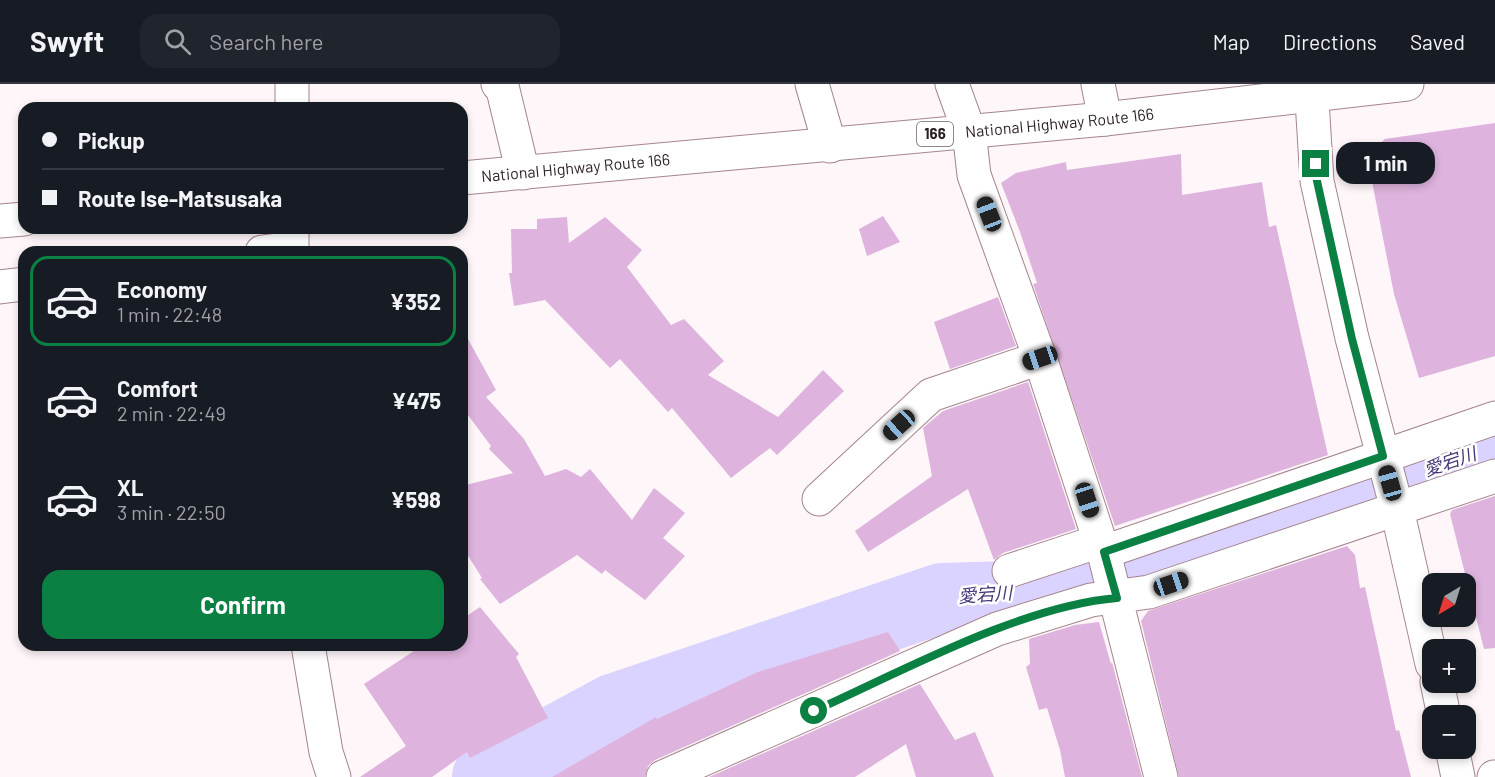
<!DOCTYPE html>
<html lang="en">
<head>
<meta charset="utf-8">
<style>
  body { margin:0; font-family:Barlow,"Noto Sans JP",sans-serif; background:#20242c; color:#f1f3f6; height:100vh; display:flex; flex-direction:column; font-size:22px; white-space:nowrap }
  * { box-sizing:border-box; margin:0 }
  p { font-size:20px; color:#9ea1a6 }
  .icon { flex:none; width:33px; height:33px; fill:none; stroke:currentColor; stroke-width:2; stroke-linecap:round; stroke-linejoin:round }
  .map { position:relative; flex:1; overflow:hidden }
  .panel { position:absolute; left:18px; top:162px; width:450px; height:405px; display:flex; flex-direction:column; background:#171b24; border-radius:18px; box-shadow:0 3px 9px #0003 }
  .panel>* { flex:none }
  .guide { position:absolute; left:18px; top:18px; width:450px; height:132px; border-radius:18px; box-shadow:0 3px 9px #0003; display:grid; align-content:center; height:132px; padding:0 24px; background:#171b24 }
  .needle { width:39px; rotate:218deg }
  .controls { position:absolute; left:1422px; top:489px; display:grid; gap:12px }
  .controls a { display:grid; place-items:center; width:54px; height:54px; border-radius:12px; background:#171b24; box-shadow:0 3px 9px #0003; font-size:30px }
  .end { position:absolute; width:27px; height:27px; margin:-14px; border:8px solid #0b8043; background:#fff; box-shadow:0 0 0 3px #fff }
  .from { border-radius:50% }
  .bubble { position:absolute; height:42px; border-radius:18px; background:#171b24; box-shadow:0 3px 9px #0003; font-size:20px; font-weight:700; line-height:42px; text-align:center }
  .car { position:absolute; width:18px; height:36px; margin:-18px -9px; border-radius:8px; box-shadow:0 0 4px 2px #0007; background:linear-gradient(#222 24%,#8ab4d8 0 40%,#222 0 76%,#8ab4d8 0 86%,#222 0) }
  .guide b { display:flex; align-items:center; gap:21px; height:57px; font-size:22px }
  .guide b+b { border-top:2px solid #363941 }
  .guide i { width:15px; height:15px; background:#f1f3f6 }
  ul { padding:10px 0 0; list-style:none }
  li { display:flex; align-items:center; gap:18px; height:90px; margin:0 12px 9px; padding:0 12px; border:3px solid transparent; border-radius:18px }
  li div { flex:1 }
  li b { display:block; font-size:22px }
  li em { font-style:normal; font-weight:700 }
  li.on { border-color:#0b8043 }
  li>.icon { width:54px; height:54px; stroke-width:1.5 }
  .button { display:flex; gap:12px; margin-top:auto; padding:12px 24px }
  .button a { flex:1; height:69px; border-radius:18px; background:#0b8043; color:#fff; font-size:24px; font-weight:700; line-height:69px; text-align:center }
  header { display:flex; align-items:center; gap:36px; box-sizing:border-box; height:84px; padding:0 30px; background:#171b24; border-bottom:2px solid #363941 }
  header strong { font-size:28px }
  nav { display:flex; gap:33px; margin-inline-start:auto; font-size:21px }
  .search { width:420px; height:54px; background:#20242c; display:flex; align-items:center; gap:15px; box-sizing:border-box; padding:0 21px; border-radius:18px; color:#9ea1a6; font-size:22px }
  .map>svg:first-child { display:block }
</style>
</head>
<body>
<header>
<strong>Swyft</strong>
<div class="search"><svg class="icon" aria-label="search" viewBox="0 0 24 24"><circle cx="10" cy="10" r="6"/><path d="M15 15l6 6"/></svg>Search here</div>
<nav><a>Map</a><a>Directions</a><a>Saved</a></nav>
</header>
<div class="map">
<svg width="1495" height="693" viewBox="0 0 1495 693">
  <rect width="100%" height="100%" fill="#fef6f8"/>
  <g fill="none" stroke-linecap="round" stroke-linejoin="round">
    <path stroke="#dad3ff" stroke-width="70" d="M487 693 613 625 942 514 1011 512 1087 488 1128 487 1495 363"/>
  </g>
  <path fill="#deb3de" d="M1495 39V272L1419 294 1394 210 1367 72 1385 55Z
    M1181 70 1182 111 1262 98 1269 143 1276 141 1328 371 1115 442 1033 200 1037 199 1020 148 1001 99 1016 89 1066 78 1067 86Z
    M883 132 900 158 867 172 859 145Z
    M567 133 569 159 605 133 642 166 627 183 671 241 684 235 724 277 708 291 778 333 823 286 844 307 777 371 770 364 731 394 672 324 668 328 620 275 610 284 545 216 514 222 509 189H512L511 145H537V135Z
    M998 213 1016 262 950 285 934 238Z
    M462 244 496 306 486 313 524 355 545 392 566 385 581 393 590 385 632 436 654 404 685 429 663 454 685 472 645 516 605 486 602 490 577 471 500 520 480 495 482 494 462 462V402L513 389 489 365 491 362 465 327 462 330Z
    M1028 298 1076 445 1003 469 994 476 968 405 868 468 855 447 932 392 923 344 943 327Z
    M1495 412V564L1484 565 1450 430 1452 426Z
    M1347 462 1355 471 1360 504 1365 503 1396 647 1399 646 1411 693H1179L1141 537 1148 527Z
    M480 523 519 570 516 573 548 634 470 674 467 668 432 693H360L406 662 364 600 423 561H462V535Z
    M1099 538 1111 580 1112 578 1142 693H1065L1060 666 1047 624 1039 626 1026 583 1030 580 1029 555 1075 541Z
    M888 548 900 567 655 676 648 682 645 693H552L656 633 657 635 758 588Z
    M920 600 955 656 975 648 994 693H916L906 660 855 693H709Z"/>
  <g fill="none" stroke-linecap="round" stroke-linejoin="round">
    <g stroke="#a5848d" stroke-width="35">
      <path id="minor" d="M498 0 503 6 523 89
        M812 0 830 62
        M952 0 969 47 974 91 1040 274 1105 473 1161 693
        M1098 0 1105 35
        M262 168 292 164
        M0 203 24 200
        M819 415 931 311 1040 274
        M1104 468 1495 334
        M1009 487 1100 457
        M663 693 997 545 1091 516 1149 508 1495 392
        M1494 693H1495"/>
    </g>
    <g stroke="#a5848d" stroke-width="35">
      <path id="tertiary" d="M292 0V24
        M292 168V144
        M308 561 326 668 334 693"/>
    </g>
    <g stroke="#a5848d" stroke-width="35">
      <path id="primary" d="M1311 0 1317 97 1352 254 1397 425 1432 580
        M1437 598 1444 632
        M1452 664 1458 693"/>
    </g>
    <g stroke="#a5848d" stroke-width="35">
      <g id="trunk">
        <path id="s1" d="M462 94 1105 35 1407 0"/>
        <path d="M0 137 24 135"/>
      </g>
    </g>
    <use href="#minor" stroke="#fff" stroke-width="33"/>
    <use href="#tertiary" stroke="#fff" stroke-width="33"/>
    <use href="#primary" stroke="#fff" stroke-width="33"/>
    <use href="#trunk" stroke="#fff" stroke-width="33"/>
  </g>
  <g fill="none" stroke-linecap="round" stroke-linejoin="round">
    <path stroke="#0b8043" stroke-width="8" d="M814 627C903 587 1021 522 1117 514L1104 468 1383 372 1352 255 1317 97 1316 80"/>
  </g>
  <g text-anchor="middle" stroke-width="5" stroke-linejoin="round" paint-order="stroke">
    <rect fill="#fff" stroke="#6b6264" stroke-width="1.5" x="917" y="38" width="36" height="24" rx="4.5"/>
    <g font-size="15" font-weight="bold" fill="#2b1e21">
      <text x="935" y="55">166</text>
    </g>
    <g font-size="16" fill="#2b1e21" stroke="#fff">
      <text dy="6" stroke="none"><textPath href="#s1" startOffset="600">National Highway Route 166</textPath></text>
      <text dy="6" stroke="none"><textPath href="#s1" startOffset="114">National Highway Route 166</textPath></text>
    </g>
    <g font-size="18" font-style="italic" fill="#473777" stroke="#fff">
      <text transform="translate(1450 378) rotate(-19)" y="6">愛宕川</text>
      <text transform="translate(985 511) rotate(-4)" y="6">愛宕川</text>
    </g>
  </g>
</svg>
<div class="controls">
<a><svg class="needle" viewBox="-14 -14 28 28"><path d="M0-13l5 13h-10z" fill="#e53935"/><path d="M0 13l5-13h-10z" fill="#9ea1a6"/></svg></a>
<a>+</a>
<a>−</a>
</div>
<i class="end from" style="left:814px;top:627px"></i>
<i class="end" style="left:1316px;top:80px"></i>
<div class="bubble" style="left:1336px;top:58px;width:99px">1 min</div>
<i class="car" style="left:989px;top:130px;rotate:339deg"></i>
<i class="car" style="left:1040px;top:274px;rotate:251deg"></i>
<i class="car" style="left:899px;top:341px;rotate:228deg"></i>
<i class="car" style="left:1390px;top:399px;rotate:344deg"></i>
<i class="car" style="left:1087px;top:416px;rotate:162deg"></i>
<i class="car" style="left:1171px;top:500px;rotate:71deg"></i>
<div class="guide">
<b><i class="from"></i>Pickup</b>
<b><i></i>Route Ise-Matsusaka</b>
</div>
<section class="panel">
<ul>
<li class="on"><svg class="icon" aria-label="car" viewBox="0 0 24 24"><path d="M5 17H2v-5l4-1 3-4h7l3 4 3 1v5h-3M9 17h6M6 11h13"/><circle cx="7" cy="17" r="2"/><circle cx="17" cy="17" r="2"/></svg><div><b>Economy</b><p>1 min · 22:48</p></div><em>¥352</em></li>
<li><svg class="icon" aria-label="car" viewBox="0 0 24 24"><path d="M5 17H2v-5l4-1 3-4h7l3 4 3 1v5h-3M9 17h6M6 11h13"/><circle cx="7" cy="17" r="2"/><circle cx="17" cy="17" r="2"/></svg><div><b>Comfort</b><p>2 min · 22:49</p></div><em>¥475</em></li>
<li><svg class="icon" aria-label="car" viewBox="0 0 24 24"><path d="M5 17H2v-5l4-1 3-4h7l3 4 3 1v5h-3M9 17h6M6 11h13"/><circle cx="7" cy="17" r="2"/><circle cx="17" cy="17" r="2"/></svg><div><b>XL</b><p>3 min · 22:50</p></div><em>¥598</em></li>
</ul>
<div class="button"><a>Confirm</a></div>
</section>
</div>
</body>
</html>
